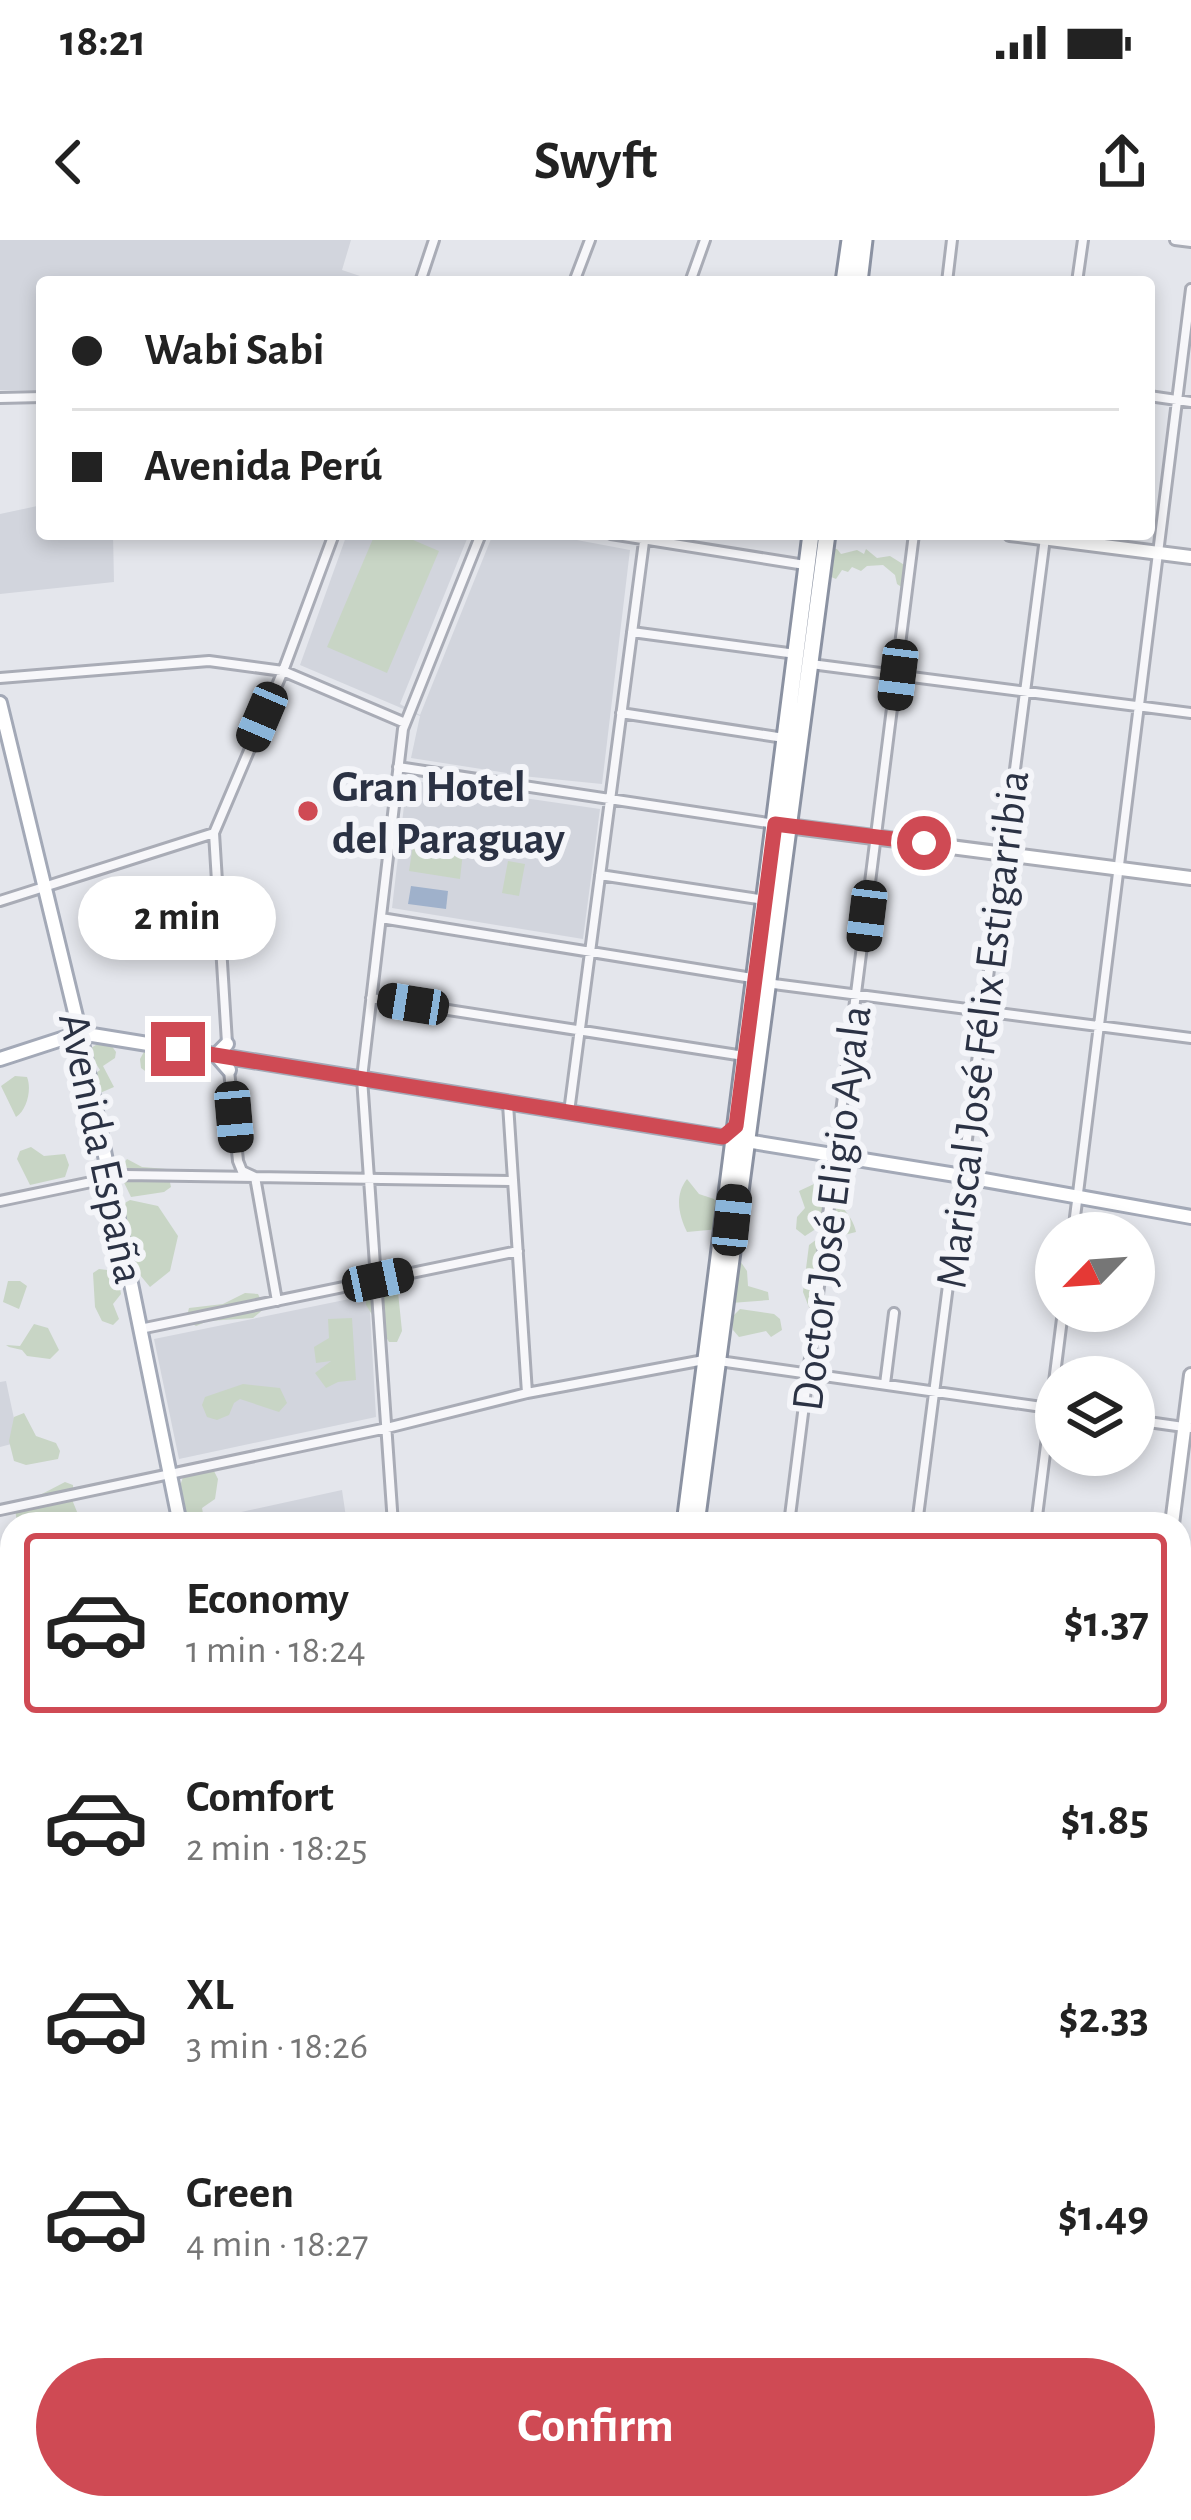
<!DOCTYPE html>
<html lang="en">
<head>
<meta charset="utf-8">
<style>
  body { margin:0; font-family:"Alegreya Sans",sans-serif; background:#f6f6f6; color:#222; height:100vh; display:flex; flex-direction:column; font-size:45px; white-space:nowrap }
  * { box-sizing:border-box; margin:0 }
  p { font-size:39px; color:#767676 }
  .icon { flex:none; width:66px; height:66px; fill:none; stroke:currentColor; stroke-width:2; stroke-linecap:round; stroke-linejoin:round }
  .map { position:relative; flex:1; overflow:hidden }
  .details { position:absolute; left:0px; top:1272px; width:1191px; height:1008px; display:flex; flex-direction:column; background:#fff; border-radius:36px 36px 0 0; box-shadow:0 6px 18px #0003 }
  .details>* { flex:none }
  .top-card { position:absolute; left:36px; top:36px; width:1119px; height:264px; border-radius:12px; box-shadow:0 6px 18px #0003; display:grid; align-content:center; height:264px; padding:0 36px; background:#fff }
  .needle { width:78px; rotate:245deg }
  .tools { position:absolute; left:1035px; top:972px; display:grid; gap:24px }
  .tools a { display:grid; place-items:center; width:120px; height:120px; border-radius:50%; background:#fff; box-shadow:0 6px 18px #0003; font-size:60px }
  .end { position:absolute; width:54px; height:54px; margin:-27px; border:15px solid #cf4a54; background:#fff; box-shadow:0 0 0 6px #fff }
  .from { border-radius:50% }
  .bubble { position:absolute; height:84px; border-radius:42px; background:#fff; box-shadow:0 6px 18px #0003; font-size:39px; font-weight:700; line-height:84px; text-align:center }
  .car { position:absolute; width:36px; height:72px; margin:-36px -18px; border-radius:15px; box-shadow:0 0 9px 3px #0007; background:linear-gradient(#222 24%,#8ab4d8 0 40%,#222 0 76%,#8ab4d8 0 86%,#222 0) }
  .top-card b { display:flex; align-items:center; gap:42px; height:114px; font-size:45px }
  .top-card b+b { border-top:3px solid #e0e0e0 }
  .top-card i { width:30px; height:30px; background:#222 }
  ul { padding:21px 0 0; list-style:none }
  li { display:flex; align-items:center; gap:36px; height:180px; margin:0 24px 18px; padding:0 12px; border:6px solid transparent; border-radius:12px }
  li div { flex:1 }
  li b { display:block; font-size:45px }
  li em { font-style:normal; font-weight:700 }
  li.current { border-color:#cf4a54 }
  li>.icon { width:108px; height:108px; stroke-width:1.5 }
  .button { display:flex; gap:24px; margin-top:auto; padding:24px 36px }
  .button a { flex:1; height:138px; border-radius:72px; background:#cf4a54; color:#fff; font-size:48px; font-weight:700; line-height:138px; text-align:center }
  .status { display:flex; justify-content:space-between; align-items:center; height:84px; padding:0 60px; background:#fff; direction:ltr }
  .status svg { height:33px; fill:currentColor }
  header { display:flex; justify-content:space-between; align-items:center; height:156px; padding:0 36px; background:#fff; font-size:54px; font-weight:700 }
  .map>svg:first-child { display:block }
</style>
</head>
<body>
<div class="status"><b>18:21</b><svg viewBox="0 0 49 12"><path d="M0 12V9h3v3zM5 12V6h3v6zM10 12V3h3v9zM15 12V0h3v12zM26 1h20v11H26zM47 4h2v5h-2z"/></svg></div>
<header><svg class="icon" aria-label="back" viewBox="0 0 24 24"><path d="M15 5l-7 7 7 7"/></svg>Swyft<svg class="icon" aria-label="share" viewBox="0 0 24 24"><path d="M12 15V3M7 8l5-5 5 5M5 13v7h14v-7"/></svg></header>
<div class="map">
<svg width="1191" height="2280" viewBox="0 0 1191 2280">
  <rect width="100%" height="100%" fill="#e4e6ec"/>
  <path fill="#d2d5dd" d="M0 0H351L342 30 378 42H42V150H0Z
    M42 265V294H113L114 342 0 354V274Z
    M347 294H469L400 464 420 475 493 294H545L630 310 602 544 512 535 510 556 600 569 583 699 392 668 407 540 503 554 507 533 411 518 420 476 300 425Z
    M369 1055 376 1177 179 1219 154 1099Z
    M6 1141 19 1202 0 1207V1142Z
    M342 1250 347 1284H201L200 1281Z
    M0 1772 12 1791V1938L0 1936Z
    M0 1949 12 1951 10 2074 0 2056Z
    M196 2268H308L314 2280H199Z"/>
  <path fill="#c8d5c5" d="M375 294H399L439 311 387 433 327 407Z
    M827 308 837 309 841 314 857 310 864 314 866 309 877 318 890 316 906 326 908 342 903 348 897 344 895 335 883 325 867 326 861 331 852 327 848 332 842 330 836 339 824 334Z
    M413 605 463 612 460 639 409 631Z
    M508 621 525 624 519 656 502 653Z
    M99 803 111 805 116 812 115 818 103 826 114 847 100 853 94 850 92 836 100 830 90 814 91 808Z
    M146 808 154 809 168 823 156 839 141 828 140 819Z
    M15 836 27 837C32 849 27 870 16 877L1 846Z
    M31 907 44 916 65 914 69 925 65 937 30 945 17 919 20 911Z
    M127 919 142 927 167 929 171 947 164 952 131 957 118 930Z
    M687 939 699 954 714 959 720 966 719 989 687 992C679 975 674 956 687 939Z
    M814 944C830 951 854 976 856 992L844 995 828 981 805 996 796 989 797 977 805 968 799 951Z
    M130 960 158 966 178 996 170 1031 150 1047 135 1029 134 1004 126 1003 123 964Z
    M821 996 824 1004 816 1016 820 1019 814 1069 810 1070 803 1052 809 1005Z
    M738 1018 747 1031 748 1046 768 1052 769 1060 731 1063Z
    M99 1029 107 1030 119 1042 121 1054 113 1064 119 1079 113 1085 102 1081 95 1067 93 1033Z
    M8 1041H20L27 1046 19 1069 3 1062Z
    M374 1042 398 1052 402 1091 397 1102H389L366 1065V1052Z
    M245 1053 258 1054 265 1068 253 1078 208 1081 196 1086 186 1080 189 1068 223 1064Z
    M740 1069 774 1074 780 1079 782 1090 771 1097 766 1091 739 1097 733 1090 732 1077Z
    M352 1078 356 1140 338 1142 326 1148 315 1133 331 1121 316 1123 314 1107 329 1098 328 1079Z
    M34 1084 48 1088 59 1110 50 1119 27 1116 22 1110 9 1107 6 1105 20 1106Z
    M243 1144 280 1148 287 1163 279 1172 240 1159 234 1163 229 1175 217 1180 207 1177 202 1165 205 1157Z
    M24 1173 36 1196 56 1203 60 1211 58 1219 26 1225 14 1221 9 1201 14 1177Z
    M211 1225 218 1239 215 1259 202 1268 205 1284H182L178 1252 183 1237Z
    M65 1242 73 1245V1262L82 1284H66L59 1278 49 1284 17 1283 15 1268Z"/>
  <path fill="#9fb1cb" d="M411 646 448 651 446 669 408 664Z"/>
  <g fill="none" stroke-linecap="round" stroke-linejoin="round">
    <g stroke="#a9acb6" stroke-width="14">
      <path id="street" d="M1175 0 1191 2
        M420 42 434 0
        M574 42 590 0
        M690 42 705 0
        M947 42 952 0
        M1077 42 1083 0
        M1149 156 1191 162
        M0 158 42 157
        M611 294 805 325
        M632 392 796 414
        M811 424 1191 473
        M0 438 209 421 283 431 405 483
        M621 473 784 498
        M398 527 775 584
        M600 635 765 660
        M0 661 214 593
        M381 678 752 738
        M766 743 1191 798
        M371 758 744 816
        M227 803 214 593 283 431 334 294
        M229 830 238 921 242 931 255 937 277 1061
        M508 864 527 1153
        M569 872 645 294
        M0 961 125 935 513 941
        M1073 993 1191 49
        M140 1089 518 1011
        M719 1121 1056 1169
        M885 1144 894 1073
        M1134 1180 1191 1188
        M0 1270 387 1188 527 1153 704 1120
        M393 1284 362 838 403 489 481 294
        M789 1284 914 294
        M917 1284 1045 298
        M1036 1284 1063 1071
        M1179 1373 1191 1374
        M0 1719 12 1712
        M0 1939 12 1940
        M0 2064 8 2077
        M90 2280 127 2268
        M664 2280 665 2268
        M797 2280 799 2268
        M910 2280 912 2268"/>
    </g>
    <g stroke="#a9acb6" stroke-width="18">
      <path id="secondary" d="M1010 294 1191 317
        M788 586 1191 638
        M1172 1284 1191 1135
        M0 1762 12 1780
        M1179 2174 1191 2075
        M367 2268 371 2280
        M316 2271 333 2268
        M1048 2280 1049 2268
        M1166 2280 1168 2268"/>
    </g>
    <g stroke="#a3a9b7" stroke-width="18">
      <path id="primary" d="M0 463 80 793 180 1284
        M227 804 216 815 229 830
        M0 819 80 793 962 936 1191 977
        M1179 1763 1191 1765
        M1179 2087 1191 2089"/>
    </g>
    <g stroke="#8b92a2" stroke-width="21">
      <path id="highway" d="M844 42 850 0
        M859 42 864 0
        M685 1284 811 294
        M696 1284 827 294
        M0 1579 12 1584
        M563 2280 564 2268"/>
    </g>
    <use href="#street" stroke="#f7f7fa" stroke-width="8"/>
    <use href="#secondary" stroke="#fff" stroke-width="12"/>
    <use href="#primary" stroke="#fff" stroke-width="12"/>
    <use href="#highway" stroke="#fff" stroke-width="15"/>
  </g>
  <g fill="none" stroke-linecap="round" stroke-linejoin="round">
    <path stroke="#cf4a54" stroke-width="15" d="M178 809 723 897 736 886 775 584 924 603"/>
  </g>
  <circle fill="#cf4a54" stroke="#f4f5f9" stroke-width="4.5" cx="308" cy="571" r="12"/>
  <g text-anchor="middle" stroke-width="12" stroke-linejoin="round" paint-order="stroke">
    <g font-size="45" font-weight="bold" fill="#2b3244" stroke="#f4f5f9" text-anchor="start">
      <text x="332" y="561">Gran Hotel<tspan x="332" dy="52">del Paraguay</tspan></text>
    </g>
    <g font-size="45" fill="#2b3244" stroke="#f4f5f9">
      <text transform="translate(981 789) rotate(-83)" y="16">Mariscal José Félix Estigarribia</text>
      <text transform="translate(103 908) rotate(78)" y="16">Avenida España</text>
      <text transform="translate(830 968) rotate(-83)" y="16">Doctor José Eligio Ayala</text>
    </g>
  </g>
</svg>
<div class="tools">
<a><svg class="needle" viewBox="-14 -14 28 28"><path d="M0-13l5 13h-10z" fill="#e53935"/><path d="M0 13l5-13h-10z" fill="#767676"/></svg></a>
<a><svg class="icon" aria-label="layers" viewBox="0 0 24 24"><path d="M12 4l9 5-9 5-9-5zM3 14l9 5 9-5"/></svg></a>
</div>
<i class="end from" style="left:924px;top:603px"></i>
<i class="end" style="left:178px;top:809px"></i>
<div class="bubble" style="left:78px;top:636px;width:198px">2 min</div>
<i class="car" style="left:898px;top:435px;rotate:187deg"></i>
<i class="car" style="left:262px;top:477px;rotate:203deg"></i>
<i class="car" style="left:867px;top:676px;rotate:187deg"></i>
<i class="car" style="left:413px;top:764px;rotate:279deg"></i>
<i class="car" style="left:234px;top:877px;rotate:175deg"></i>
<i class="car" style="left:732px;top:980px;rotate:6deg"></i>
<i class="car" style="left:378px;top:1040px;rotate:78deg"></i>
<div class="top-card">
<b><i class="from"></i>Wabi Sabi</b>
<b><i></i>Avenida Perú</b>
</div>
<section class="details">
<ul>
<li class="current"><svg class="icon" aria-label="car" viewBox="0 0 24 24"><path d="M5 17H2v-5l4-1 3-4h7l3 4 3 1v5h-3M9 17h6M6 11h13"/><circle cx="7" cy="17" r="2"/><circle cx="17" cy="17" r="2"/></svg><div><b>Economy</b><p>1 min · 18:24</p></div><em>$1.37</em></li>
<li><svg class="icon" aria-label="car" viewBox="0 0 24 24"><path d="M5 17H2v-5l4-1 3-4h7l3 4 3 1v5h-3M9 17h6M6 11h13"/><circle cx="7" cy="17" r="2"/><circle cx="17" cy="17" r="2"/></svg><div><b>Comfort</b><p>2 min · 18:25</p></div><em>$1.85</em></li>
<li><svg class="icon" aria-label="car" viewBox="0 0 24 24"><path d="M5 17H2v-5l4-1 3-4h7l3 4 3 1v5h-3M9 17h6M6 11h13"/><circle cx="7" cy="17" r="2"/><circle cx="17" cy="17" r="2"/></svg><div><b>XL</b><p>3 min · 18:26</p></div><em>$2.33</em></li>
<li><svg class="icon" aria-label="car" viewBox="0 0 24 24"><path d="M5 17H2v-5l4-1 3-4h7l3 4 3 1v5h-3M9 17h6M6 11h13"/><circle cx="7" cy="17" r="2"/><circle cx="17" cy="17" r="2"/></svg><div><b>Green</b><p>4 min · 18:27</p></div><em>$1.49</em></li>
</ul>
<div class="button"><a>Confirm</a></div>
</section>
</div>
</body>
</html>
